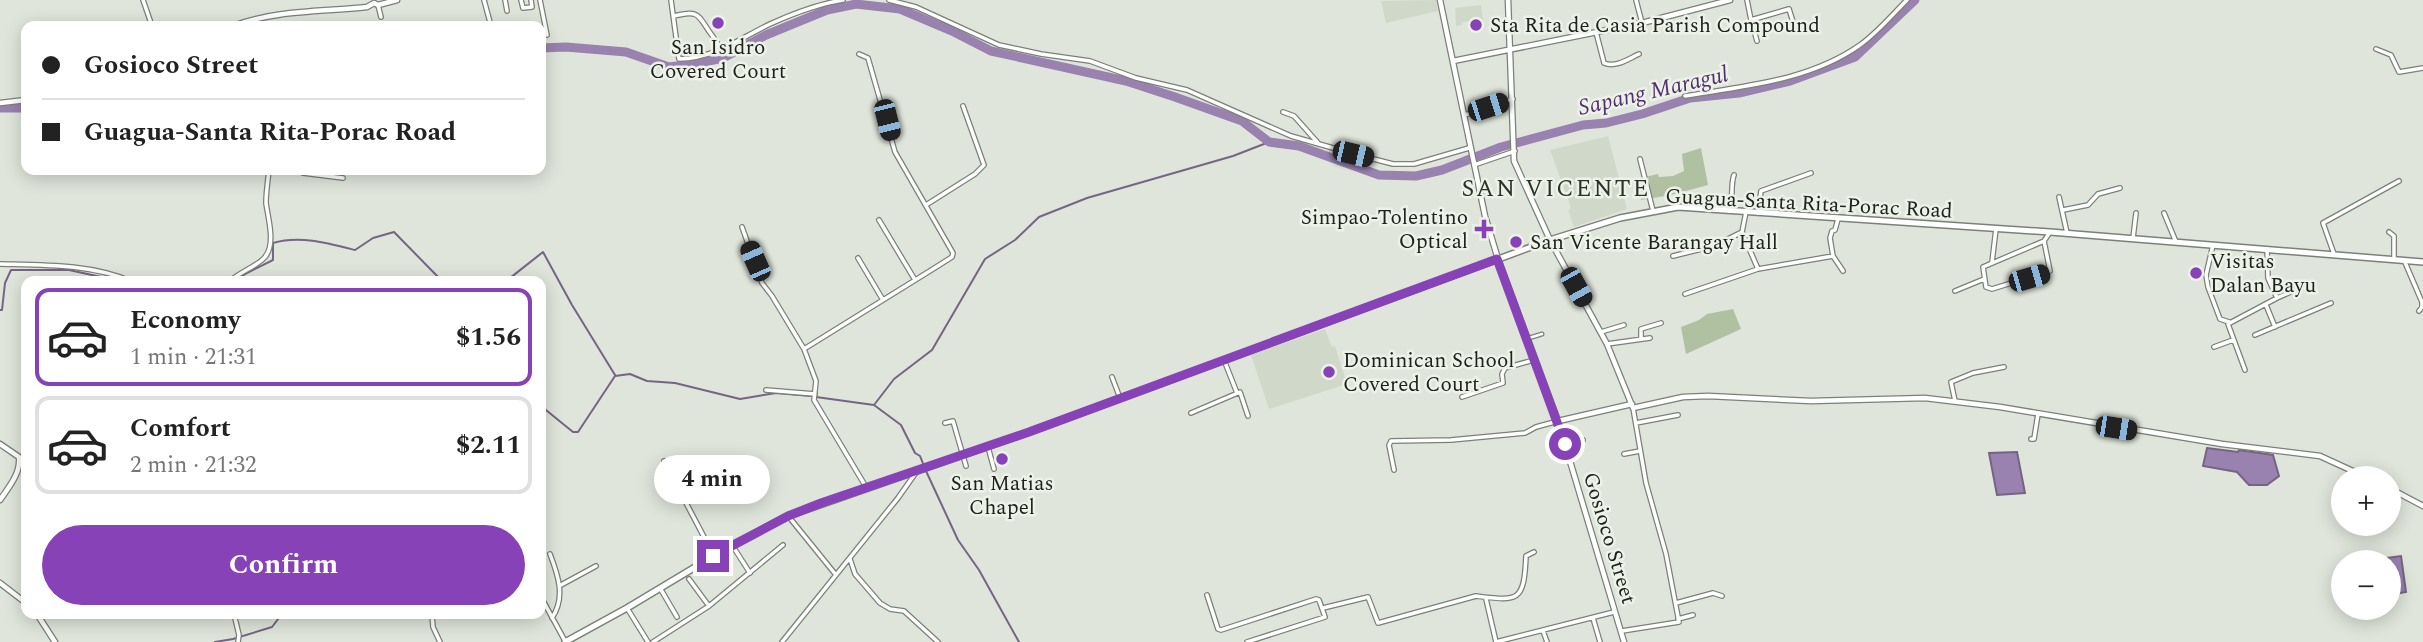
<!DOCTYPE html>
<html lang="en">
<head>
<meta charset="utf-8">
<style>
  body { margin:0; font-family:Spectral,serif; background:#f6f6f6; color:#222; height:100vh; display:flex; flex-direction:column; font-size:26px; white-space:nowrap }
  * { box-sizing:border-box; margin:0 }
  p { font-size:23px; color:#767676 }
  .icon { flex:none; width:38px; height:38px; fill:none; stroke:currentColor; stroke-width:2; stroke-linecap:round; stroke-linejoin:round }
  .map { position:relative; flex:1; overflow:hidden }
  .details { position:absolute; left:21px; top:276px; width:525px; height:343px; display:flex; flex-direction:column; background:#fff; border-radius:14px; box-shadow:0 4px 18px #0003 }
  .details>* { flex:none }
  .top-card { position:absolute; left:21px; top:21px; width:525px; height:154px; border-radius:14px; box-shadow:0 4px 18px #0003; display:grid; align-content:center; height:154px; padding:0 21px; background:#fff }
  .buttons { position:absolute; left:2331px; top:466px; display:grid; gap:14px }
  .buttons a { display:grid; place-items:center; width:70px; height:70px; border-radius:50%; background:#fff; box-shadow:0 4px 18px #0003; font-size:35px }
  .end { position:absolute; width:32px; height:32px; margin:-16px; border:9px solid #8642b6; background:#fff; box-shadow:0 0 0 4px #fff }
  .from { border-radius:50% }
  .bubble { position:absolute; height:49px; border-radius:24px; background:#fff; box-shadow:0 4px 18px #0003; font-size:23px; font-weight:700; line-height:49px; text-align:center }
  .car { position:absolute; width:21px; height:42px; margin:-21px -10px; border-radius:9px; box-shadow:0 0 5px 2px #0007; background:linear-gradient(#222 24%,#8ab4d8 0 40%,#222 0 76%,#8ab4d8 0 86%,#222 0) }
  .top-card b { display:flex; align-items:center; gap:24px; height:66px; font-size:26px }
  .top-card b+b { border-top:2px solid #e0e0e0 }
  .top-card i { width:18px; height:18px; background:#222 }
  ul { padding:12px 0 0; list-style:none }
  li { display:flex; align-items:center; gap:21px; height:98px; margin:0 14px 10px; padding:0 7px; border:4px solid #e0e0e0; border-radius:14px }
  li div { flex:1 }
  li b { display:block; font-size:26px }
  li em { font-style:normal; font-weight:700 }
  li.current { border-color:#8642b6 }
  li>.icon { width:63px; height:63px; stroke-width:1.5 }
  .cta { display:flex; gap:14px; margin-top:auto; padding:14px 21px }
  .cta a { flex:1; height:80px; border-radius:42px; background:#8642b6; color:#fff; font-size:28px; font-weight:700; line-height:80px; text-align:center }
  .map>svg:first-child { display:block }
</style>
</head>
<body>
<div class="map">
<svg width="2423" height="642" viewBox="0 0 2423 642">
  <rect width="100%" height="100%" fill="#dfe5da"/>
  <path fill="#d0d9c9" d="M1436 0 1438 11 1386 23 1381 1Z
    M1481 5 1483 20 1462 22V25L1456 26 1455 8Z
    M1608 136 1627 209 1574 227 1568 210 1571 208 1550 150Z
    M1325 329 1332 347 1335 346 1347 384 1269 409 1251 355Z"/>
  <path fill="#b0c1a2" d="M1701 148 1708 185 1671 195 1641 200 1637 179 1658 174 1659 177 1673 176 1684 171 1682 154Z
    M1733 309 1741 329 1686 354 1681 327 1699 320 1707 314Z"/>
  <path fill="#9981b0" stroke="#756484" stroke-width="2" d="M2207 448 2238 452 2239 450 2273 455 2279 476 2267 485H2249L2237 472 2203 466Z
    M2017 452 2025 493 1997 495 1989 453Z
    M2401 556 2406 592 2389 595V562L2363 561Z"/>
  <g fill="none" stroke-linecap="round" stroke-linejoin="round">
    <path stroke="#756484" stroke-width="2" d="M236 282 245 274 273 260V243C299 235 328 243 355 250L373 238 394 232 443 282
      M505 282 543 252 572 305 615 375
      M0 310H2L5 283 11 270H69L124 282
      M816 397 874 405 894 379 932 350 985 259 1015 240 1039 217 1087 198 1233 156 1269 142
      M874 405 901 425 915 453 920 456 924 466
      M541 406 573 432H578L615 376 630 374 647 381 675 383 740 399 776 393 811 396
      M926 471 958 540 979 570 1019 642
      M215 642 233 639 272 627 282 614"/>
    <path stroke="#9981b0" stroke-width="9" d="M541 48 566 47 626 52 669 67 694 64 723 58 766 35 827 10 856 4 900 9 952 31 991 51 1126 81 1175 97 1242 121 1269 142 1299 146 1379 175 1416 176 1442 170 1501 147 1583 125 1606 123 1642 114 1690 98 1739 93 1790 81 1855 57 1915 0
      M0 108H26"/>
    <g stroke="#7b8177" stroke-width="5">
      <path id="pedestrian" d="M1529 338 1542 334"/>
    </g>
    <g stroke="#7b8177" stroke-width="6">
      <path id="minor" d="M143 0 152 26
        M484 0 491 26
        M505 0 507 11
        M521 0 523 8 532 7 531 0
        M540 0 547 35
        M671 0 679 59C715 58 739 39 770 24 792 14 818 4 843 0
        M889 0 916 7 999 45 1041 54 1090 61 1136 78 1187 90 1291 136 1354 154 1393 164H1414L1469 148
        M1636 0 1642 23
        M1747 0 1751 20 1789 9 1794 25
        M378 5 381 17
        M674 16C700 9 698 16 711 34 716 41 718 42 720 50
        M1751 20 1757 41
        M1596 32 1604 63C1616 68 1628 59 1639 54
        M2376 49 2391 55 2399 72 2423 68
        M1685 96C1744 86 1809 81 1860 45 1877 33 1892 15 1907 0
        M1283 112 1294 116 1318 143
        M1465 115 1513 99
        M1640 159 1653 211
        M1474 165 1515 151
        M301 170 303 173 343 178
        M2059 197 2067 233
        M926 205 975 174 984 165 963 106
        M2063 210 2088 205 2098 194 2120 188
        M1729 211C1734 199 1730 186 1734 175
        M1746 212 1742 232 1758 269
        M1758 213 1761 191 1811 173
        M2164 213 2176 242
        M879 220 915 280
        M742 227 762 283 772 296 804 349 816 381 814 400 866 487
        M2389 232 2394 236V258
        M2133 238 2136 213
        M2044 241 2050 271 1992 289 1986 287 1983 267 2044 241 2050 232
        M2213 245 2206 275 2208 287 2220 319 2229 322
        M2334 254 2323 223 2399 181
        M1673 256 1714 246 1742 232
        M1833 256 1843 271
        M858 258 883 300
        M2404 260 2422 302V307L2419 311
        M1992 262 1996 229
        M0 264C44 265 92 264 133 282
        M229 282C239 272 258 266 265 257 276 244 268 218 266 203 266 192 268 180 269 170
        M1955 291 1984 279
        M1685 294 1758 269 1833 256 1830 238 1832 231 1835 230 1838 219
        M2277 298 2295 290
        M2266 305 2275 327
        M1601 332 1624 325
        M2255 335 2331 303
        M1641 339V329L1661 323
        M1607 344 1650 338
        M2214 347 2233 340
        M804 349 933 269 952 257 953 253 895 152 868 58 859 54
        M1224 360 1237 393
        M2245 370 2228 324 2277 298 2268 278 2267 249
        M1112 377 1120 398
        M766 390 815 394
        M1462 397 1503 383 1502 374 1505 368 1534 360
        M1955 401 1951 382 1973 373 2004 367
        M1191 413 1240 392 1248 416
        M945 423 953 421 966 466
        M1636 423 1678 415
        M2031 439H2034L2038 414
        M1565 444 1583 440
        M988 447 994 469
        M1624 454 1640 451
        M664 461 714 556
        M1394 470 1389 445 1391 441 1451 440 1525 433 1536 427 1558 421
        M789 517 836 575
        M2370 530 2372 523
        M732 545 750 573
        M550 554C558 575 566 597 552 618
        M850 559 855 574 880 603 890 609 904 611 938 642
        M689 579 709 606
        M561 585 596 566
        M660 588 677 617
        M1207 595 1218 629 1221 630 1316 599 1319 600 1325 617 1247 642
        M541 597 565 641
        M1486 599 1496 642 1614 612
        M1676 603 1713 593 1722 596
        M627 608 648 642
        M1323 608 1368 597 1378 623 1476 596C1518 601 1524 603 1526 556L1534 552
        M234 614 239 635 238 642
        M432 614 433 627 440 642
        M1593 618 1600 642
        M1678 619 1693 615
        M1543 631 1547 642
        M1622 631 1679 622 1666 554 1646 483 1633 408
        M653 642 709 606 783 545
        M782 642 898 498 917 471"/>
    </g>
    <g stroke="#7b8177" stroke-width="7">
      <path id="tertiary" d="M1440 0 1485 216 1498 259 1558 421 1624 642
        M1508 0 1514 161 1550 240 1607 344 1633 408 1683 397 1708 396 1811 401 1925 398 2000 407 2222 444 2320 456 2368 478
        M233 26C275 10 322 12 367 7L374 3 378 5 397 0
        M1453 61 1642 23 1730 0
        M0 103 26 100
        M1558 421 1632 404
        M0 444 19 457C21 473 9 487 0 500
        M2389 488 2423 506
        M0 583 26 603
        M37 614 55 642"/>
    </g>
    <g stroke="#7b8177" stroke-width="8">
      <path id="secondary" d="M565 642 627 608 732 545 788 516 1029 432 1550 240 1620 218 1678 207 2050 232 2423 262"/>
    </g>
    <use href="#pedestrian" stroke="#fff" stroke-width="2.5"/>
    <use href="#minor" stroke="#fff" stroke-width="3.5"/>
    <use href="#tertiary" stroke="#fff" stroke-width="4.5"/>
    <use href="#secondary" stroke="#fff" stroke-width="5"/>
  </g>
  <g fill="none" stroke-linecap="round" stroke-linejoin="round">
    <path stroke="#8642b6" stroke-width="9" d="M713 556 788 516 821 503 1029 432 1497 259 1565 444"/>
  </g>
  <g fill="#8642b6" stroke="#ecf2e8" stroke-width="2.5">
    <circle cx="718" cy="23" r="7"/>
    <circle cx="1476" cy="25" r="7"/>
    <path d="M1480.5 218.5h7v7h7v7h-7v7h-7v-7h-7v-7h7z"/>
    <circle cx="1516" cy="242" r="7"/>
    <circle cx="2196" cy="273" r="7"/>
    <circle cx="1329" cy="372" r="7"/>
    <circle cx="1002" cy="459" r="7"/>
  </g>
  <g text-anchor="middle" stroke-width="5" stroke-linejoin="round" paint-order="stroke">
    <g font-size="21" fill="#20221e" stroke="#ecf2e8" text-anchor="start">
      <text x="1490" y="32">Sta Rita de Casia Parish Compound</text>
      <text x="718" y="54" text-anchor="middle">San Isidro<tspan x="718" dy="24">Covered Court</tspan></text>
      <text x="1468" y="224" text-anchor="end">Simpao-Tolentino<tspan x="1468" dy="24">Optical</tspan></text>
      <text x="1530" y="249">San Vicente Barangay Hall</text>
      <text x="2210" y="268">Visitas<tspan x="2210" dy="24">Dalan Bayu</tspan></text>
      <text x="1343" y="367">Dominican School<tspan x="1343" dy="24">Covered Court</tspan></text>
      <text x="1002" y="490" text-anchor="middle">San Matias<tspan x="1002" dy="24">Chapel</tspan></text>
    </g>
    <g font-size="21" fill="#20221e" stroke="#ecf2e8">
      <text transform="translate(1809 203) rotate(3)" y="7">Guagua-Santa Rita-Porac Road</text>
      <text transform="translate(1610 538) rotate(73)" y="7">Gosioco Street</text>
    </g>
    <g font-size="23" font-style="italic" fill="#52306c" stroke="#ecf2e8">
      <text transform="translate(1653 90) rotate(-13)" y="8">Sapang Maragul</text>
    </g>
    <g font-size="24" letter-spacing="2" fill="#2d3229" stroke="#ecf2e8">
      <text x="1556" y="196">SAN VICENTE</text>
    </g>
  </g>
</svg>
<div class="buttons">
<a>+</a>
<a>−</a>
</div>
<i class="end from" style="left:1565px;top:444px"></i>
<i class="end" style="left:713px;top:556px"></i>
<div class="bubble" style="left:654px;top:455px;width:116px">4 min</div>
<i class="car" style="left:1488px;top:107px;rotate:72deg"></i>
<i class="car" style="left:887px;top:120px;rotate:166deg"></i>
<i class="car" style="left:1353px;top:154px;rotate:103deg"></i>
<i class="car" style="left:755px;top:261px;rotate:336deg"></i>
<i class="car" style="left:2029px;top:278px;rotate:74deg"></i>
<i class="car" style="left:1576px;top:287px;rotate:151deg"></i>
<i class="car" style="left:2116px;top:428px;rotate:99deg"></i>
<div class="top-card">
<b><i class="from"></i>Gosioco Street</b>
<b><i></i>Guagua-Santa Rita-Porac Road</b>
</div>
<section class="details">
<ul>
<li class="current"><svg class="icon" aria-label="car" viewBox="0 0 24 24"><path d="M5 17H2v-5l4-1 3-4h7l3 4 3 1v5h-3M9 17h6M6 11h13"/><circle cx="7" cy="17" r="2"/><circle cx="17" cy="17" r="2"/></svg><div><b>Economy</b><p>1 min · 21:31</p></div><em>$1.56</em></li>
<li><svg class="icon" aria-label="car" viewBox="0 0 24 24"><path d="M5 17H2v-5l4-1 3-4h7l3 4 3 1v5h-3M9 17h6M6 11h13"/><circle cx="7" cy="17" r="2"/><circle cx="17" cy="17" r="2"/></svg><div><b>Comfort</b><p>2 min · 21:32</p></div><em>$2.11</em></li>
</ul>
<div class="cta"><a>Confirm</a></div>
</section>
</div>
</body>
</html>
